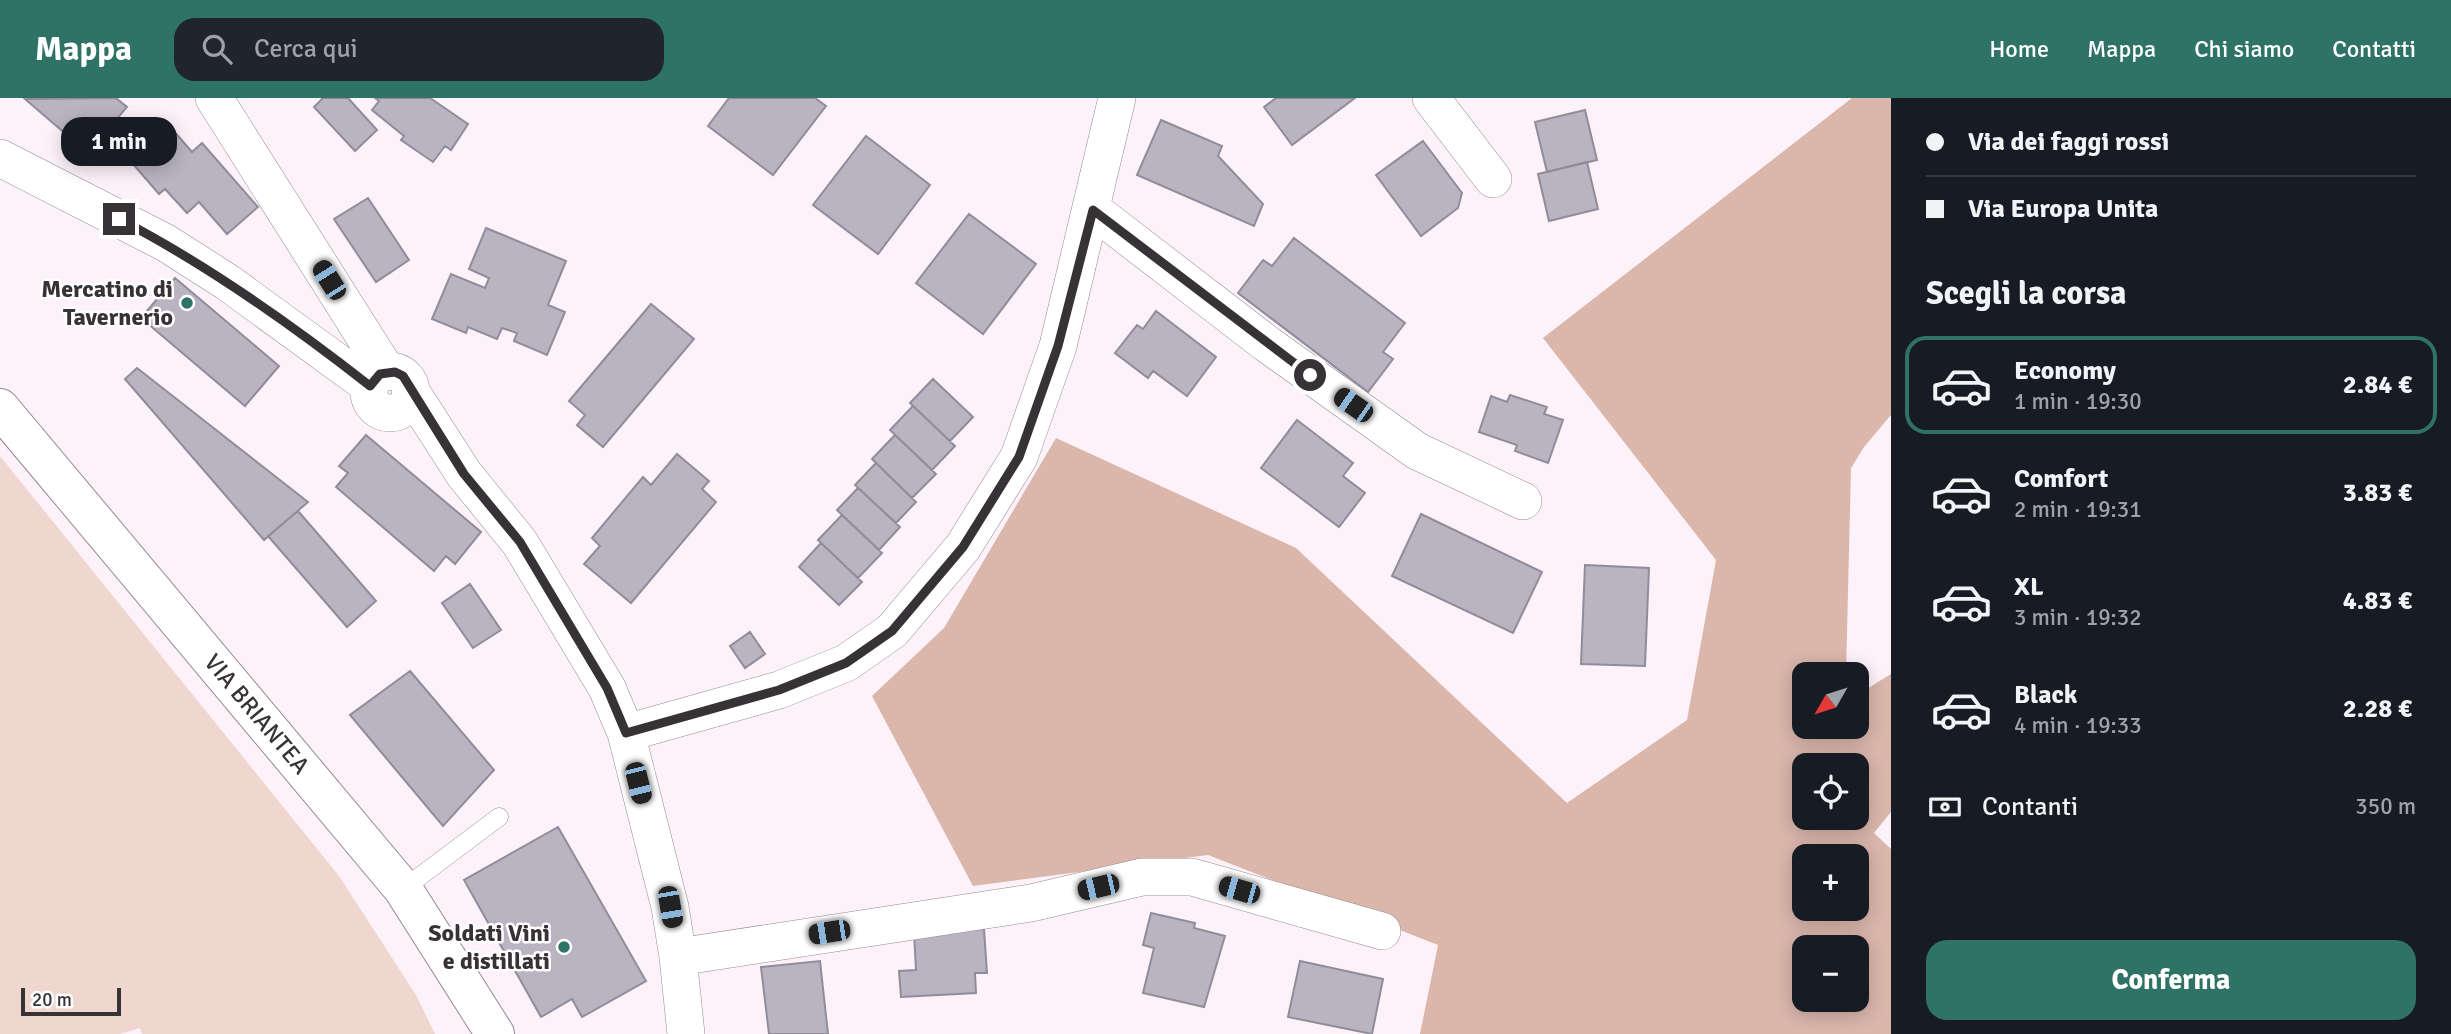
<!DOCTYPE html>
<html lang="it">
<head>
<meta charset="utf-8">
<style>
  body { margin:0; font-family:Signika,sans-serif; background:#20242c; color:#f1f3f6; height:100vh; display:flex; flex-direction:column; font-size:26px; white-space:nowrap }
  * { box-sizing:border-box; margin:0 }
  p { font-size:23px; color:#9ea1a6 }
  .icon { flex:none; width:38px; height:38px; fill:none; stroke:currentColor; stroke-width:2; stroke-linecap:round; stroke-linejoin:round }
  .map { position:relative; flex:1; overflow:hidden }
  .panel { display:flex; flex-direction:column; background:#171b24; width:560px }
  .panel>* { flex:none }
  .hud { display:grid; align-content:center; height:154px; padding:0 35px; background:#171b24 }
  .needle { width:46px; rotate:231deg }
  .controls { position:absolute; left:1792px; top:564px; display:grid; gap:14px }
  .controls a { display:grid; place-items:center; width:77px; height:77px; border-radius:14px; background:#171b24; box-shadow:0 4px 18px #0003; font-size:35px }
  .scale { position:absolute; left:21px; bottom:18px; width:100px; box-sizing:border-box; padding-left:7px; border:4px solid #373236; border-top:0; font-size:19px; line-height:24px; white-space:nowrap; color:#373236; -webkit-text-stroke:5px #fff; paint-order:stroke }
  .end { position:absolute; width:32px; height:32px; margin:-16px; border:9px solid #373236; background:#fff; box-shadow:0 0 0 4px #fff }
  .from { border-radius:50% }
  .bubble { position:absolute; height:49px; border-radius:21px; background:#171b24; box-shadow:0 4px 18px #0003; font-size:23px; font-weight:800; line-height:49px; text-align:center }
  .car { position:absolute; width:21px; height:42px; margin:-21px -10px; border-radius:9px; box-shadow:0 0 5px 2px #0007; background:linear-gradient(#222 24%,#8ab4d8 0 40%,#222 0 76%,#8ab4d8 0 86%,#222 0) }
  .hud b { display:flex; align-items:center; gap:24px; height:66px; font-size:26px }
  .hud b+b { border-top:2px solid #363941 }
  .hud i { width:18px; height:18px; background:#f1f3f6 }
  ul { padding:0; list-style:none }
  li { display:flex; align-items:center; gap:21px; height:98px; margin:0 14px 10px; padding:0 21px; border:4px solid transparent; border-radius:21px }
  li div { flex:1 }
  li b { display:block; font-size:26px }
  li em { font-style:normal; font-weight:800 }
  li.active { border-color:#2f7367 }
  li>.icon { width:63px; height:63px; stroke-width:1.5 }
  h2 { padding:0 35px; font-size:32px; line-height:84px }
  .pay { display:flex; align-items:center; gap:18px; height:77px; padding:0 35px; font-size:26px }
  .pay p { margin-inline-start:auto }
  .button { display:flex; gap:14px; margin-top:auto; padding:14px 35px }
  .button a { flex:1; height:80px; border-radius:21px; background:#2f7367; color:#fff; font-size:28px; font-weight:800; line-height:80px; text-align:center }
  header { display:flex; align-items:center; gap:42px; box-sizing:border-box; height:98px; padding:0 35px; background:#2f7367; color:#fff }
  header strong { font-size:33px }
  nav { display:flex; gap:38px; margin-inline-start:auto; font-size:24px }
  .search { width:490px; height:63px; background:#20242c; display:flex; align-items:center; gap:18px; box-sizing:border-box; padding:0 24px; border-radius:21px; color:#9ea1a6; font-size:26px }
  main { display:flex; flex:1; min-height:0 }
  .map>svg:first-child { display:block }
</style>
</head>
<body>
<header>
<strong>Mappa</strong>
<div class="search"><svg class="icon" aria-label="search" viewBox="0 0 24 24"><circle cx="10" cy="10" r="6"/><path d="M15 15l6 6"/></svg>Cerca qui</div>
<nav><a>Home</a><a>Mappa</a><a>Chi siamo</a><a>Contatti</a></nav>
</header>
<main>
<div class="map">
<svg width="1891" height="936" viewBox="0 0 1891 936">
  <rect width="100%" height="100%" fill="#fdf1fa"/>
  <path fill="#efd6ce" d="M0 358 339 778 416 897 435 936H142L140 930 120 936H0Z"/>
  <path fill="#dab6ab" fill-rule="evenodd" d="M1852 0H1891V317L1864 349 1851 370 1846 576H1804V628H1857V597L1891 576V714L1874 735 1891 751V936H1420L1438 847 1208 757 973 788 872 598 944 530 1056 340 1296 450 1567 705 1687 622 1716 462 1543 240ZM1804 667H1857V719H1804ZM1804 758H1857V810H1804ZM1804 849H1857V901H1804Z"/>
  <path fill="#bab4c2" stroke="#918c9a" stroke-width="2" d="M116 0 127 9 88 55 25 1Z
    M323 0H348L377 32 355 53 314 9Z
    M375 0H430L468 26 451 52 445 48 433 64 401 42 404 38 372 12 379 3Z
    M729 0H815L826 8 773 77 708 28Z
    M1276 0H1355L1292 47 1264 9Z
    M1585 12 1597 62 1547 74 1535 24Z
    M1161 22 1222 48 1218 58 1263 106 1254 128 1137 77Z
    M172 31 192 54 202 45 258 109 227 136 199 104 187 115 165 91 159 96 133 66Z
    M866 38 930 87 878 156 813 107Z
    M1423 43 1462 95 1458 110 1421 138 1376 77Z
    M1587 64 1598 111 1549 123 1538 76Z
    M368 100 409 162 376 184 334 121Z
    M969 116 1036 166 983 236 916 185Z
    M486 130 566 163 548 207 565 214 547 257 514 243 517 235 502 230 497 241 468 229 466 235 432 221 451 176 485 190 489 180 469 171Z
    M1294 140 1405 225 1383 254 1393 261 1368 294 1238 195 1263 162 1272 168Z
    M175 180 279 268 245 308 141 220Z
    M651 206 694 241 603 349 577 327 585 317 569 303Z
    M1156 213 1216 259 1187 298 1153 273 1148 280 1115 255 1137 227 1143 231Z
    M137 270 308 404 264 442 125 281Z
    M933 281 973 319 950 343 910 305Z
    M1510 297 1547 309 1544 316 1563 322 1548 365 1515 353 1517 347 1479 334 1491 298 1507 304Z
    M913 308 955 348 932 372 890 332Z
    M1297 322 1353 365 1343 378 1365 395 1339 429 1261 370Z
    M366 337 481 434 455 466 446 458 434 473 336 389 348 375 339 368Z
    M895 337 936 376 912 400 872 361Z
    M677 356 709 383 702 391 716 404 631 505 584 466 600 448 592 440 643 379 651 387Z
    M876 365 916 404 896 425 855 387Z
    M858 390 900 429 879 452 837 412Z
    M298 413 376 503 347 529 268 438Z
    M1421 416 1542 474 1513 535 1392 478Z
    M842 417 882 455 858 480 818 442Z
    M821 445 862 484 839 507 799 469Z
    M1585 467 1649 470 1645 568 1581 566Z
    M470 486 501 532 473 550 442 505Z
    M750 534 765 556 745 570 730 548Z
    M410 573 494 672 443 728 350 617Z
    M558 729 646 883 582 919 572 901 541 919 464 782Z
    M1151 815 1195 825 1194 830 1225 838 1204 909 1143 895 1154 850 1143 847Z
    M984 831 987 875H975L976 895 901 899 899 873 916 872 914 835Z
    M820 863 828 936H769L761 869Z
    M1300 863 1383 881 1372 936 1288 919Z"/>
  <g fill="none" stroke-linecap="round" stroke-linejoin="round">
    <g stroke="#958892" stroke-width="19">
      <path id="lane" d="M403 791 499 719"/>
    </g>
    <g stroke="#958892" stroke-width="38">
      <path id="street" d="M214 0 387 274
        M1431 0 1493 81
        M0 60 166 145 227 184 370 288
        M1093 112 1267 246 1417 353 1523 403
        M369 294a21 21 0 1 1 42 0a21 21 0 1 1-42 0Z
        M410 292 464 376 520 445 607 590 626 635 670 809 678 859 686 936
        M626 635 779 592 846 565 892 533 963 449 1019 359 1058 248 1117 0
        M678 859 1031 805 1142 779H1192L1382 833"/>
    </g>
    <g stroke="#958892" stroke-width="40">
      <path id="primary" d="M0 310 403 791 495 936"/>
    </g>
    <use href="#lane" stroke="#fff" stroke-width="18"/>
    <use href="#street" stroke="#fff" stroke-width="37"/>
    <use href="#primary" stroke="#fff" stroke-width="38"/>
  </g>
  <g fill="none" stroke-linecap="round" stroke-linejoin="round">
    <path stroke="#373236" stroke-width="9" d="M119 121C208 167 291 226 370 288L380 276 395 274 403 278 464 376 520 444 607 590 626 635 779 592 846 565 892 533 963 449 1019 359 1058 248 1093 112 1310 277"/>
  </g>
  <g fill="#2f7367" stroke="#fff" stroke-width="2.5">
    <circle cx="187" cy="205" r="7"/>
    <circle cx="564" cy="849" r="7"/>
  </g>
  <g text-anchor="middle" stroke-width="5" stroke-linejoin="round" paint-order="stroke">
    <g font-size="24" font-weight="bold" fill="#373236" stroke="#fff" text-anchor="end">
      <text x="173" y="199">Mercatino di<tspan x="173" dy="28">Tavernerio</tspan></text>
      <text x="550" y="843">Soldati Vini<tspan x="550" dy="28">e distillati</tspan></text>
    </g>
    <g font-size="24" fill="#373236" stroke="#fff">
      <text transform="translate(257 616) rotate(50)" y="8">VIA BRIANTEA</text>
    </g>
  </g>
</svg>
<div class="controls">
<a><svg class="needle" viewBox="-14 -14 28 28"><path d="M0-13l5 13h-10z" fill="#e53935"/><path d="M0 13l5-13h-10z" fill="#9ea1a6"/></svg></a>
<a><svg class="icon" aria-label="locate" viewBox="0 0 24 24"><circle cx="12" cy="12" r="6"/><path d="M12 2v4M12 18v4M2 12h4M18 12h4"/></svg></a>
<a>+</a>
<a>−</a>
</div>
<div class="scale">20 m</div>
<i class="end from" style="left:1310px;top:277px"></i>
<i class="end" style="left:119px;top:121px"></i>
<div class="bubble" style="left:61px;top:19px;width:116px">1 min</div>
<i class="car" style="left:329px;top:182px;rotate:328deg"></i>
<i class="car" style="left:1353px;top:307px;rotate:305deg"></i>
<i class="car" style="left:638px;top:685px;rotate:166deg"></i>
<i class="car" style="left:1098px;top:789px;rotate:257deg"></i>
<i class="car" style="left:1239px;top:792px;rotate:286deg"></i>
<i class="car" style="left:670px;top:809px;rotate:170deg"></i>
<i class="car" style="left:829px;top:834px;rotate:261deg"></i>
</div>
<section class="panel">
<div class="hud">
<b><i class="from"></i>Via dei faggi rossi</b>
<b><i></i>Via Europa Unita</b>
</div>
<h2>Scegli la corsa</h2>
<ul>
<li class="active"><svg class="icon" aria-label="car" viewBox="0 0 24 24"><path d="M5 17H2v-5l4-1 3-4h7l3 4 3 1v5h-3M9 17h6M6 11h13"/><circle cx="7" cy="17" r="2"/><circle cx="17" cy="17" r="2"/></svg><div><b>Economy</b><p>1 min · 19:30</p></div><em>2.84 €</em></li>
<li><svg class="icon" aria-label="car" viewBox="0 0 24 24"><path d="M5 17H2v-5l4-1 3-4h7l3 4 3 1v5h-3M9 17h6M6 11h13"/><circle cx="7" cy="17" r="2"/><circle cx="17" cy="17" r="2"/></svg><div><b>Comfort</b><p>2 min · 19:31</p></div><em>3.83 €</em></li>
<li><svg class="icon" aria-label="car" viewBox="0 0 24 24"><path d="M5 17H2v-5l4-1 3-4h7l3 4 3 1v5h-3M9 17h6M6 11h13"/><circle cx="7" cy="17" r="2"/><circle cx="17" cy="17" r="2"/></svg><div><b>XL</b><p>3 min · 19:32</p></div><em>4.83 €</em></li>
<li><svg class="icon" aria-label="car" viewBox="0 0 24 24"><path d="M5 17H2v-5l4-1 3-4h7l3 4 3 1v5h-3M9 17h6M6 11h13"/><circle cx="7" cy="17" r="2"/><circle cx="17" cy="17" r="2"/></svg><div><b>Black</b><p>4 min · 19:33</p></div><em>2.28 €</em></li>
</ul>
<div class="pay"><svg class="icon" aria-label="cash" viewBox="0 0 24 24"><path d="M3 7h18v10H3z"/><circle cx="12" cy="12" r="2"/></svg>Contanti<p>350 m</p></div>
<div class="button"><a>Conferma</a></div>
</section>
</main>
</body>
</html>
